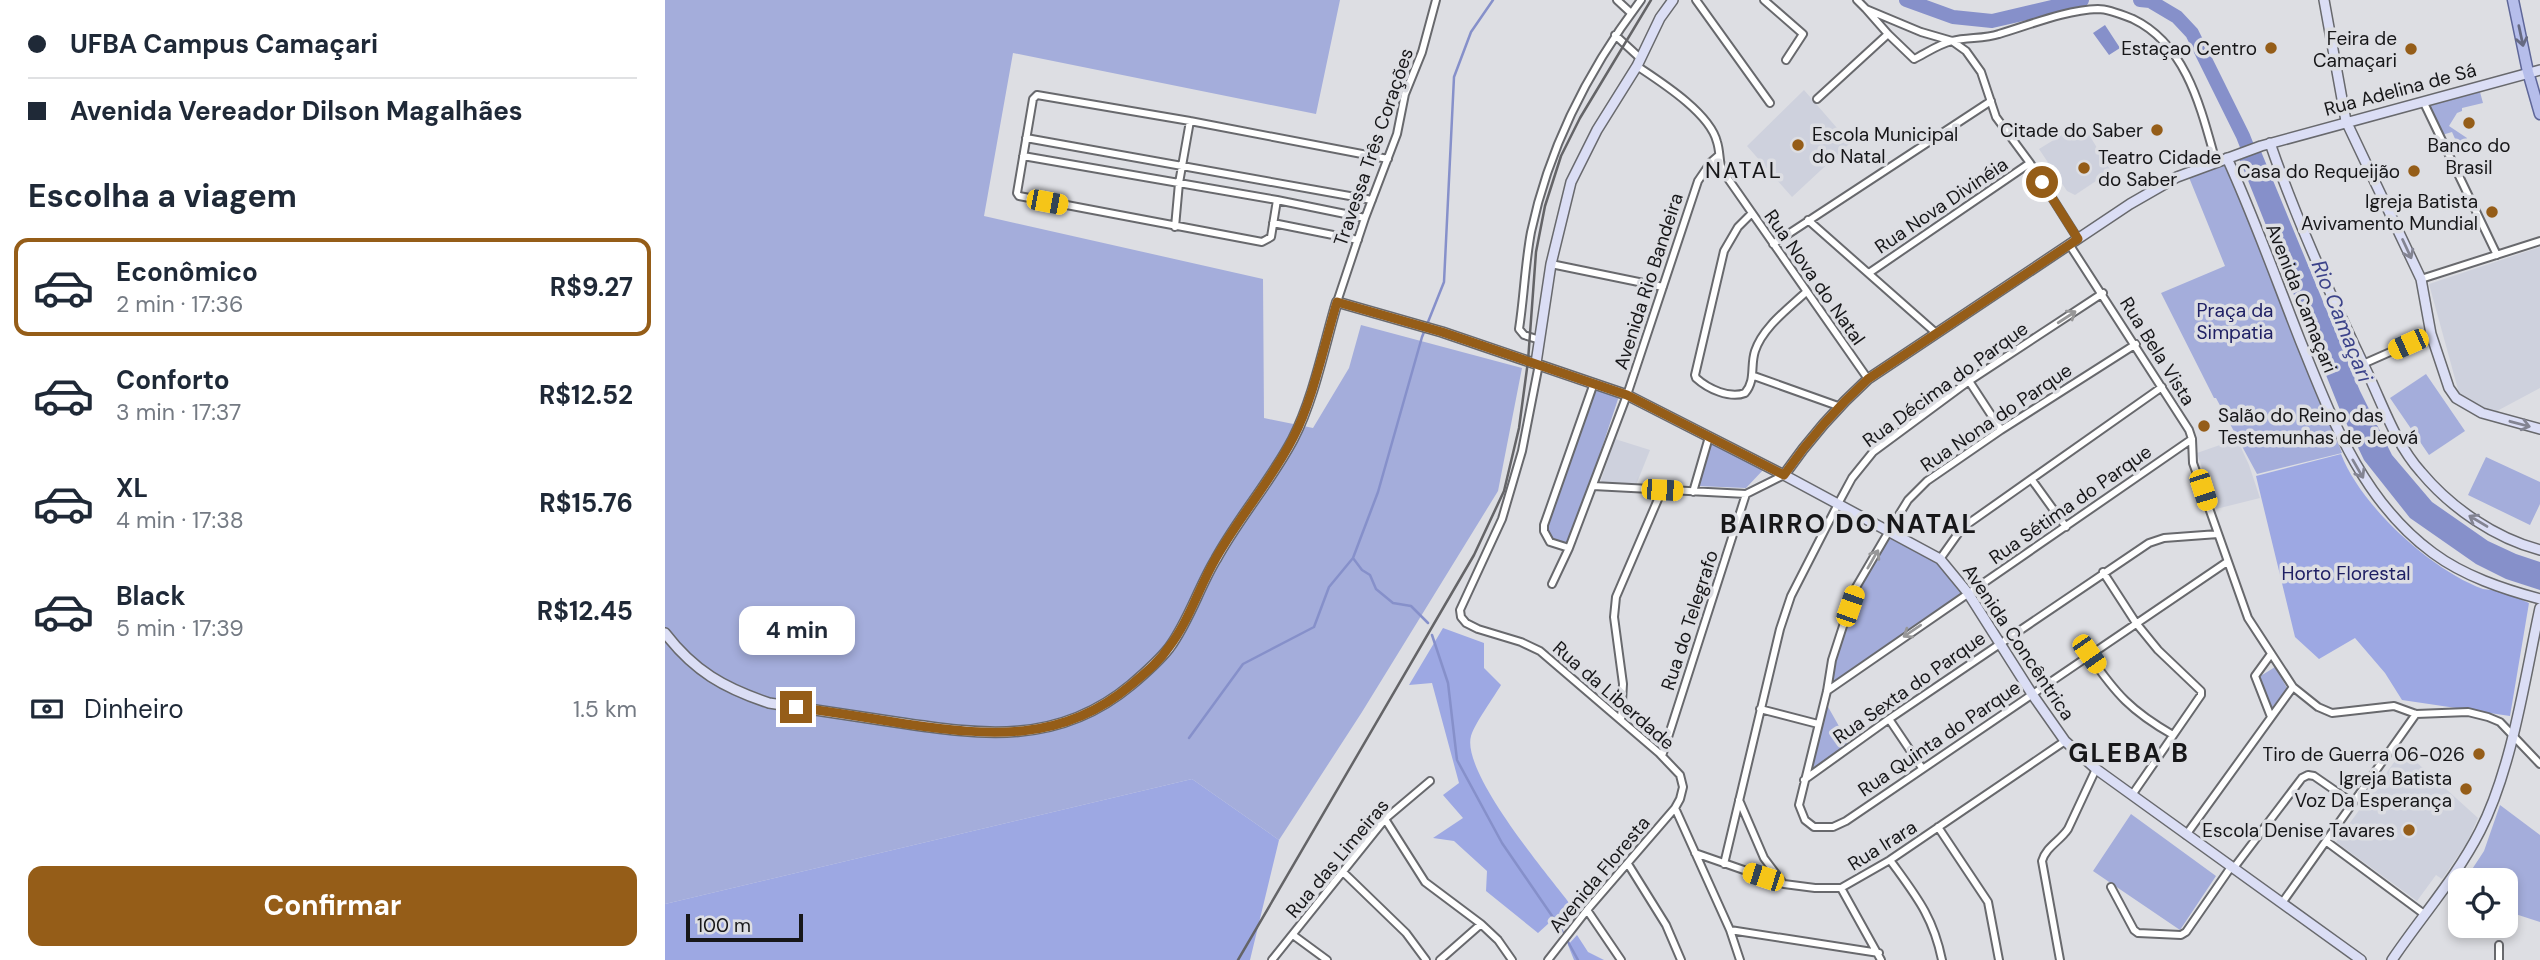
<!DOCTYPE html>
<html lang="pt">
<head>
<meta charset="utf-8">
<style>
  body { margin:0; font-family:"DM Sans",sans-serif; background:#f2f2f3; color:#1f2937; height:100vh; display:flex; flex-direction:column; font-size:26px; white-space:nowrap }
  * { box-sizing:border-box; margin:0 }
  p { font-size:23px; color:#747a83 }
  .icon { flex:none; width:38px; height:38px; fill:none; stroke:currentColor; stroke-width:2; stroke-linecap:round; stroke-linejoin:round }
  .map { position:relative; flex:1; overflow:hidden }
  .panel { display:flex; flex-direction:column; background:#fff; width:665px }
  .panel>* { flex:none }
  .banner { display:grid; align-content:center; height:154px; padding:0 28px; background:#fff }
  .buttons { position:absolute; left:1783px; top:868px; display:grid; gap:14px }
  .buttons a { display:grid; place-items:center; width:70px; height:70px; border-radius:14px; background:#fff; box-shadow:0 4px 10px #0003; font-size:35px }
  .scale { position:absolute; left:21px; bottom:18px; width:117px; box-sizing:border-box; padding-left:7px; border:4px solid #171719; border-top:0; font-size:19px; line-height:24px; white-space:nowrap; color:#171719; -webkit-text-stroke:5px #dddee3; paint-order:stroke }
  .end { position:absolute; width:32px; height:32px; margin:-16px; border:9px solid #955d18; background:#fff; box-shadow:0 0 0 4px #fff }
  .from { border-radius:50% }
  .bubble { position:absolute; height:49px; border-radius:14px; background:#fff; box-shadow:0 4px 10px #0003; font-size:23px; font-weight:700; line-height:49px; text-align:center }
  .car { position:absolute; width:21px; height:42px; margin:-21px -10px; border-radius:9px; box-shadow:0 0 5px 2px #0007; background:linear-gradient(#f5c518 24%,#345 0 40%,#f5c518 0 76%,#345 0 86%,#f5c518 0) }
  .banner b { display:flex; align-items:center; gap:24px; height:66px; font-size:26px }
  .banner b+b { border-top:2px solid #e0e1e3 }
  .banner i { width:18px; height:18px; background:#1f2937 }
  ul { padding:0; list-style:none }
  li { display:flex; align-items:center; gap:21px; height:98px; margin:0 14px 10px; padding:0 14px; border:4px solid transparent; border-radius:14px }
  li div { flex:1 }
  li b { display:block; font-size:26px }
  li em { font-style:normal; font-weight:700 }
  li.on { border-color:#955d18 }
  li>.icon { width:63px; height:63px; stroke-width:1.5 }
  h2 { padding:0 28px; font-size:32px; line-height:84px }
  .pay { display:flex; align-items:center; gap:18px; height:77px; padding:0 28px; font-size:26px }
  .pay p { margin-inline-start:auto }
  .action { display:flex; gap:14px; margin-top:auto; padding:14px 28px }
  .action a { flex:1; height:80px; border-radius:14px; background:#955d18; color:#fff; font-size:28px; font-weight:700; line-height:80px; text-align:center }
  main { display:flex; flex:1; min-height:0 }
  .map>svg:first-child { display:block }
</style>
</head>
<body>
<main>
<section class="panel">
<div class="banner">
<b><i class="from"></i>UFBA Campus Camaçari</b>
<b><i></i>Avenida Vereador Dilson Magalhães</b>
</div>
<h2>Escolha a viagem</h2>
<ul>
<li class="on"><svg class="icon" aria-label="car" viewBox="0 0 24 24"><path d="M5 17H2v-5l4-1 3-4h7l3 4 3 1v5h-3M9 17h6M6 11h13"/><circle cx="7" cy="17" r="2"/><circle cx="17" cy="17" r="2"/></svg><div><b>Econômico</b><p>2 min · 17:36</p></div><em>R$9.27</em></li>
<li><svg class="icon" aria-label="car" viewBox="0 0 24 24"><path d="M5 17H2v-5l4-1 3-4h7l3 4 3 1v5h-3M9 17h6M6 11h13"/><circle cx="7" cy="17" r="2"/><circle cx="17" cy="17" r="2"/></svg><div><b>Conforto</b><p>3 min · 17:37</p></div><em>R$12.52</em></li>
<li><svg class="icon" aria-label="car" viewBox="0 0 24 24"><path d="M5 17H2v-5l4-1 3-4h7l3 4 3 1v5h-3M9 17h6M6 11h13"/><circle cx="7" cy="17" r="2"/><circle cx="17" cy="17" r="2"/></svg><div><b>XL</b><p>4 min · 17:38</p></div><em>R$15.76</em></li>
<li><svg class="icon" aria-label="car" viewBox="0 0 24 24"><path d="M5 17H2v-5l4-1 3-4h7l3 4 3 1v5h-3M9 17h6M6 11h13"/><circle cx="7" cy="17" r="2"/><circle cx="17" cy="17" r="2"/></svg><div><b>Black</b><p>5 min · 17:39</p></div><em>R$12.45</em></li>
</ul>
<div class="pay"><svg class="icon" aria-label="cash" viewBox="0 0 24 24"><path d="M3 7h18v10H3z"/><circle cx="12" cy="12" r="2"/></svg>Dinheiro<p>1.5 km</p></div>
<div class="action"><a>Confirmar</a></div>
</section>
<div class="map">
<svg width="1875" height="960" viewBox="0 0 1875 960">
  <rect width="100%" height="100%" fill="#dddee3"/>
  <path fill="#ced1dd" d="M1139 90 1185 143 1127 197 1082 146Z
    M1420 128 1446 171 1410 195 1402 191 1374 149 1405 130Z
    M1875 247V388L1832 411 1813 409 1794 393 1764 284Z
    M950 439 985 450 971 485 935 483Z
    M1572 439 1584 465 1595 498 1551 509 1532 453Z
    M1738 750 1813 818 1802 843 1777 879 1771 875 1752 901 1671 842Z"/>
  <path fill="#a4addb" d="M0 0H675L651 114 348 53 319 216 598 279 599 418 648 428 684 368 696 325 857 368 833 491 697 712 614 840 527 779 0 904Z
    M1815 92 1818 103 1797 108V111L1792 113 1784 126 1802 138 1795 150 1787 132 1777 135 1764 106Z
    M1561 157 1677 453 1592 474 1551 398H1549L1496 293 1560 266 1523 175Z
    M1761 374 1800 431 1764 455 1725 398Z
    M931 388 954 396 907 538 901 543C890 542 884 538 881 527Z
    M1046 442 1099 469 1081 488 1033 486Z
    M1821 457 1875 482V504L1865 525 1803 495Z
    M1224 531 1275 559 1303 593 1162 691 1167 660 1190 589Z
    M1610 667 1622 688 1607 708 1594 677Z
    M1162 705 1184 744 1145 771Z
    M1835 805 1875 835V922L1841 911V880H1800L1819 851Z
    M1466 814 1551 876 1515 930 1428 871Z"/>
  <path fill="#9da8e3" d="M1676 454C1696 506 1766 570 1818 589 1823 590 1829 590 1834 591 1844 594 1854 599 1864 603L1845 716 1737 700 1720 673 1690 638 1654 659 1630 637 1591 476Z
    M778 628 819 643V668L836 685C829 697 810 723 806 736 796 772 882 874 905 904L873 933 821 891 822 871 789 841 768 838 798 818 778 795 794 783 767 683 744 685Z
    M527 779 614 840 585 960H0V904Z
    M912 935 923 952 939 960H909L903 945Z"/>
  <path fill="#8690ca" d="M1440 25 1455 48 1444 55 1428 33Z
    M1595 149 1695 391 1727 455 1767 502 1823 541 1851 554 1875 562V590L1841 579 1811 564 1745 518 1699 460 1675 410 1574 158Z"/>
  <g fill="none" stroke-linecap="round" stroke-linejoin="round">
    <path stroke="#8690ca" stroke-width="2.5" d="M688 558 697 570 705 575 711 589 728 603 746 606 763 623
      M767 635 783 683 792 760 837 843 896 929 913 960
      M524 738 578 664 649 627 664 587 688 558 713 492 757 337 779 282 789 77 806 32 828 0"/>
    <path stroke="#8690ca" stroke-width="14" d="M1241 0 1288 17 1327 21 1417 0
      M1475 0 1485 1 1512 17 1527 33 1578 136 1589 164"/>
    <g stroke="#68696d" stroke-width="10">
      <path id="street" d="M952 0 966 13
        M1031 0 1105 103
        M1099 0 1138 34 1121 60
        M1192 0 1201 9 1256 32 1287 41 1301 51 1316 72 1331 117 1365 163 1413 239
        M1201 9 1223 34 1249 59C1261 53 1274 44 1287 41 1302 37 1319 39 1334 34 1365 25 1400 10 1433 9 1444 9 1458 15 1468 19 1522 45 1536 109 1551 162
        M950 35 975 58
        M972 66C996 82 1045 113 1052 142 1055 151 1054 161 1057 170L1203 379
        M1152 99 1223 34
        M1759 103 1832 255
        M361 138 707 200
        M358 156 612 200 700 218
        M612 200 606 237 597 242 354 196 352 193 368 99 372 95 525 121 723 159
        M1086 214 1073 227 1059 251 1030 375 1031 378C1043 389 1065 399 1080 393 1091 380 1085 366 1090 351 1098 327 1123 309 1141 292
        M1143 220 1271 333
        M608 223 693 240
        M510 227 514 183 525 121
        M1108 244 1326 101
        M1404 244 1524 430 1527 439 1528 463 1583 618 1628 687 1653 707 1667 713 1729 706 1751 714 1803 712 1823 717 1835 722 1875 764
        M886 264 998 287
        M1204 273 1365 163
        M1756 279 1875 241
        M672 302 700 218 732 134 740 94 757 52 771 0
        M875 340 859 335 854 329C859 297 860 264 866 232 884 147 924 69 976 0
        M1471 344 1336 430 1262 481 1243 500 1224 531 1190 589 1167 660 1162 691 1134 805 1140 820 1149 827H1168L1181 821 1562 562
        M874 364 857 451 837 519 795 610 796 617 801 623 813 629 856 642 875 651 994 753 1015 775 1018 787 1015 799 1010 808 922 910 883 960
        M1698 364 1766 334
        M1089 376 1173 406
        M1304 381 1336 430
        M929 383 879 525V531L885 542 904 548 962 395 1033 181 1046 162 1053 156
        M1367 480 1401 527
        M928 486 1081 494 1119 475
        M1028 492 1044 437
        M1275 559 1297 528 1497 387
        M1438 572 1471 623 1493 650 1536 691V695L1467 795
        M887 584 904 548
        M1606 654 1590 676 1606 717
        M1424 655C1451 694 1466 711 1508 735
        M1162 691 1527 439
        M1095 709 1153 724
        M1224 719 1257 768
        M956 720 958 684 949 617 951 597 997 490
        M997 756 1081 494
        M1139 780 1224 719 1484 543 1499 538 1553 534
        M1074 800 1099 858 1117 882
        M1010 808 1065 930 1075 960
        M720 819 760 882 816 924 833 940 847 960
        M1273 827 1323 902 1334 960
        M1521 835 1628 687
        M1662 842 1759 914
        M1030 853 1119 884 1150 888H1176L1225 860 1400 741
        M1225 860C1251 896 1268 916 1277 960
        M963 864 1001 925 1016 960
        M1059 864 1115 629 1126 596 1173 504 1187 478 1208 452 1304 381 1438 293
        M1568 869 1637 778 1643 775 1649 776 1688 803
        M679 873 741 933 761 960
        M1446 887 1469 930 1473 933 1516 935 1521 932 1566 867
        M1176 888 1216 960
        M1617 903 1751 714
        M922 910 956 960
        M1065 930 1214 953
        M628 935 662 960
        M607 960 720 819 765 781
        M775 960 816 924
        M1395 960 1377 861C1381 847 1395 841 1403 829L1431 769
        M1834 960V945"/>
    </g>
    <g stroke="#68696d" stroke-width="12">
      <path id="secondary" d="M1659 0 1681 121 1756 279 1766 334 1784 388 1791 398 1817 413 1875 429
        M1605 143C1632 222 1667 299 1703 374 1719 408 1731 444 1756 472 1786 508 1830 538 1875 550
        M1562 158C1589 217 1611 279 1635 340 1667 419 1697 501 1768 553 1799 576 1838 589 1875 599
        M871 363 886 264 906 182 932 130 972 66 995 18 1008 0
        M1119 475C1144 439 1170 409 1203 379L1465 204 1512 177 1596 146 1875 70
        M0 633C29 671 59 688 104 703 146 709 188 716 230 722 317 735 393 746 466 685 479 674 493 662 504 648 524 621 534 587 551 559 574 517 606 481 628 439 649 398 659 346 672 302L777 332 962 395 1119 475 1275 559 1303 593 1367 694 1400 741 1431 769 1696 960
        M1727 960C1756 917 1791 878 1815 831 1847 769 1860 677 1875 608"/>
    </g>
    <g stroke="#5f6799" stroke-width="13">
      <path id="primary" d="M1848 0 1863 72 1875 114"/>
    </g>
    <use href="#street" stroke="#fff" stroke-width="6"/>
    <use href="#secondary" stroke="#dbdef5" stroke-width="9"/>
    <use href="#primary" stroke="#b6beeb" stroke-width="10"/>
    <path stroke="#646467" stroke-width="2.5" d="M573 960 809 555 839 491 854 428 863 361 871 252 880 206 896 156 915 118 986 0"/>
  </g>
  <defs><path id="oneway-shaft" d="M-6 0H5M1.5-3L5.5 0L1.5 3" fill="none" stroke-width="1.6" stroke-linecap="round" stroke-linejoin="round" transform="scale(1.75)"/></defs>
  <use stroke="#666a82" href="#oneway-shaft" transform="translate(1856 36) rotate(78)"/>
  <g stroke="#838492">
    <use href="#oneway-shaft" transform="translate(1742 249) rotate(65)"/>
    <use href="#oneway-shaft" transform="translate(1855 424) rotate(15)"/>
    <use href="#oneway-shaft" transform="translate(1693 469) rotate(60)"/>
    <use href="#oneway-shaft" transform="translate(1813 521) rotate(-149)"/>
  </g>
  <g stroke="#979798">
    <use href="#oneway-shaft" transform="translate(1402 317) rotate(-33)"/>
    <use href="#oneway-shaft" transform="translate(1208 559) rotate(-60)"/>
    <use href="#oneway-shaft" transform="translate(1247 631) rotate(146)"/>
  </g>
  <g fill="none" stroke-linecap="round" stroke-linejoin="round">
    <path stroke="#955d18" stroke-width="9" d="M131 707C167 712 204 718 241 724 324 736 397 743 466 685 480 673 494 662 504 647 524 621 534 587 551 558 574 517 606 481 628 438 648 400 659 345 672 302L777 332 962 395 1119 475C1144 439 1170 409 1203 379L1413 239 1377 182"/>
  </g>
  <g fill="#955d18" stroke="#dddee3" stroke-width="2.5">
    <circle cx="1606" cy="48" r="7"/>
    <circle cx="1746" cy="49" r="7"/>
    <circle cx="1804" cy="123" r="7"/>
    <circle cx="1492" cy="130" r="7"/>
    <circle cx="1133" cy="145" r="7"/>
    <circle cx="1419" cy="168" r="7"/>
    <circle cx="1749" cy="171" r="7"/>
    <circle cx="1827" cy="212" r="7"/>
    <circle cx="1539" cy="426" r="7"/>
    <circle cx="1814" cy="754" r="7"/>
    <circle cx="1801" cy="789" r="7"/>
    <circle cx="1744" cy="830" r="7"/>
  </g>
  <g text-anchor="middle" stroke-width="7" stroke-linejoin="round" paint-order="stroke">
    <g font-size="19" fill="#171719" stroke="#dddee3" text-anchor="end">
      <text x="1732" y="45">Feira de<tspan x="1732" dy="22">Camaçari</tspan></text>
      <text x="1592" y="55">Estaçao Centro</text>
      <text x="1478" y="137">Citade do Saber</text>
      <text x="1147" y="141" text-anchor="start">Escola Municipal<tspan x="1147" dy="22">do Natal</tspan></text>
      <text x="1804" y="152" text-anchor="middle">Banco do<tspan x="1804" dy="22">Brasil</tspan></text>
      <text x="1433" y="164" text-anchor="start">Teatro Cidade<tspan x="1433" dy="22">do Saber</tspan></text>
      <text x="1735" y="178">Casa do Requeijão</text>
      <text x="1813" y="208">Igreja Batista<tspan x="1813" dy="22">Avivamento Mundial</tspan></text>
      <text x="1553" y="422" text-anchor="start">Salão do Reino das<tspan x="1553" dy="22">Testemunhas de Jeová</tspan></text>
      <text x="1800" y="761">Tiro de Guerra 06-026</text>
      <text x="1787" y="785">Igreja Batista<tspan x="1787" dy="22">Voz Da Esperança</tspan></text>
      <text x="1730" y="837">Escola Denise Tavares</text>
    </g>
    <g font-size="19" fill="#171719" stroke="#dddee3">
      <text transform="translate(1735 89) rotate(-15)" y="7">Rua Adelina de Sá</text>
      <text transform="translate(708 147) rotate(-71)" y="7">Travessa Três Corações</text>
      <text transform="translate(1276 205) rotate(-34)" y="7">Rua Nova Divinéia</text>
      <text transform="translate(1150 277) rotate(55)" y="7">Rua Nova do Natal</text>
      <text transform="translate(983 281) rotate(-72)" y="7">Avenida Rio Bandeira</text>
      <text transform="translate(1637 298) rotate(68)" y="7">Avenida Camaçari</text>
      <text transform="translate(1493 351) rotate(58)" y="7">Rua Bela Vista</text>
      <text transform="translate(1280 384) rotate(-36)" y="7">Rua Décima do Parque</text>
      <text transform="translate(1331 417) rotate(-34)" y="7">Rua Nona do Parque</text>
      <text transform="translate(1405 504) rotate(-35)" y="7">Rua Sétima do Parque</text>
      <text transform="translate(1024 620) rotate(-72)" y="7">Rua do Telegrafo</text>
      <text transform="translate(1354 642) rotate(56)" y="7">Avenida Concêntrica</text>
      <text transform="translate(1244 687) rotate(-35)" y="7">Rua Sexta do Parque</text>
      <text transform="translate(949 695) rotate(41)" y="7">Rua da Liberdade</text>
      <text transform="translate(1274 738) rotate(-34)" y="7">Rua Quinta do Parque</text>
      <text transform="translate(1217 845) rotate(-32)" y="7">Rua Irara</text>
      <text transform="translate(672 858) rotate(-50)" y="7">Rua das Limeiras</text>
      <text transform="translate(934 874) rotate(-50)" y="7">Avenida Floresta</text>
    </g>
    <g font-size="19" fill="#1f2064" stroke="#dddee3">
      <text x="1570" y="317">Praça da<tspan x="1570" dy="22">Simpatia</tspan></text>
      <text x="1681" y="580">Horto Florestal</text>
    </g>
    <g font-size="21" font-style="italic" fill="#3c438a" stroke="#dddee3">
      <text transform="translate(1677 321) rotate(68)" y="7">Rio Camaçari</text>
    </g>
    <g font-size="23" letter-spacing="2" fill="#171719" stroke="#dddee3">
      <text x="1079" y="178">NATAL</text>
    </g>
    <g font-size="26" font-weight="bold" letter-spacing="2" fill="#171719" stroke="#dddee3">
      <text x="1184" y="533">BAIRRO DO NATAL</text>
      <text x="1464" y="762">GLEBA B</text>
    </g>
  </g>
</svg>
<div class="buttons">
<a><svg class="icon" aria-label="locate" viewBox="0 0 24 24"><circle cx="12" cy="12" r="6"/><path d="M12 2v4M12 18v4M2 12h4M18 12h4"/></svg></a>
</div>
<div class="scale">100 m</div>
<i class="end from" style="left:1377px;top:182px"></i>
<i class="end" style="left:131px;top:707px"></i>
<div class="bubble" style="left:74px;top:606px;width:116px">4 min</div>
<i class="car" style="left:382px;top:202px;rotate:101deg"></i>
<i class="car" style="left:1743px;top:344px;rotate:246deg"></i>
<i class="car" style="left:997px;top:490px;rotate:93deg"></i>
<i class="car" style="left:1538px;top:490px;rotate:162deg"></i>
<i class="car" style="left:1185px;top:606px;rotate:19deg"></i>
<i class="car" style="left:1424px;top:654px;rotate:145deg"></i>
<i class="car" style="left:1098px;top:877px;rotate:288deg"></i>
</div>
</main>
</body>
</html>
